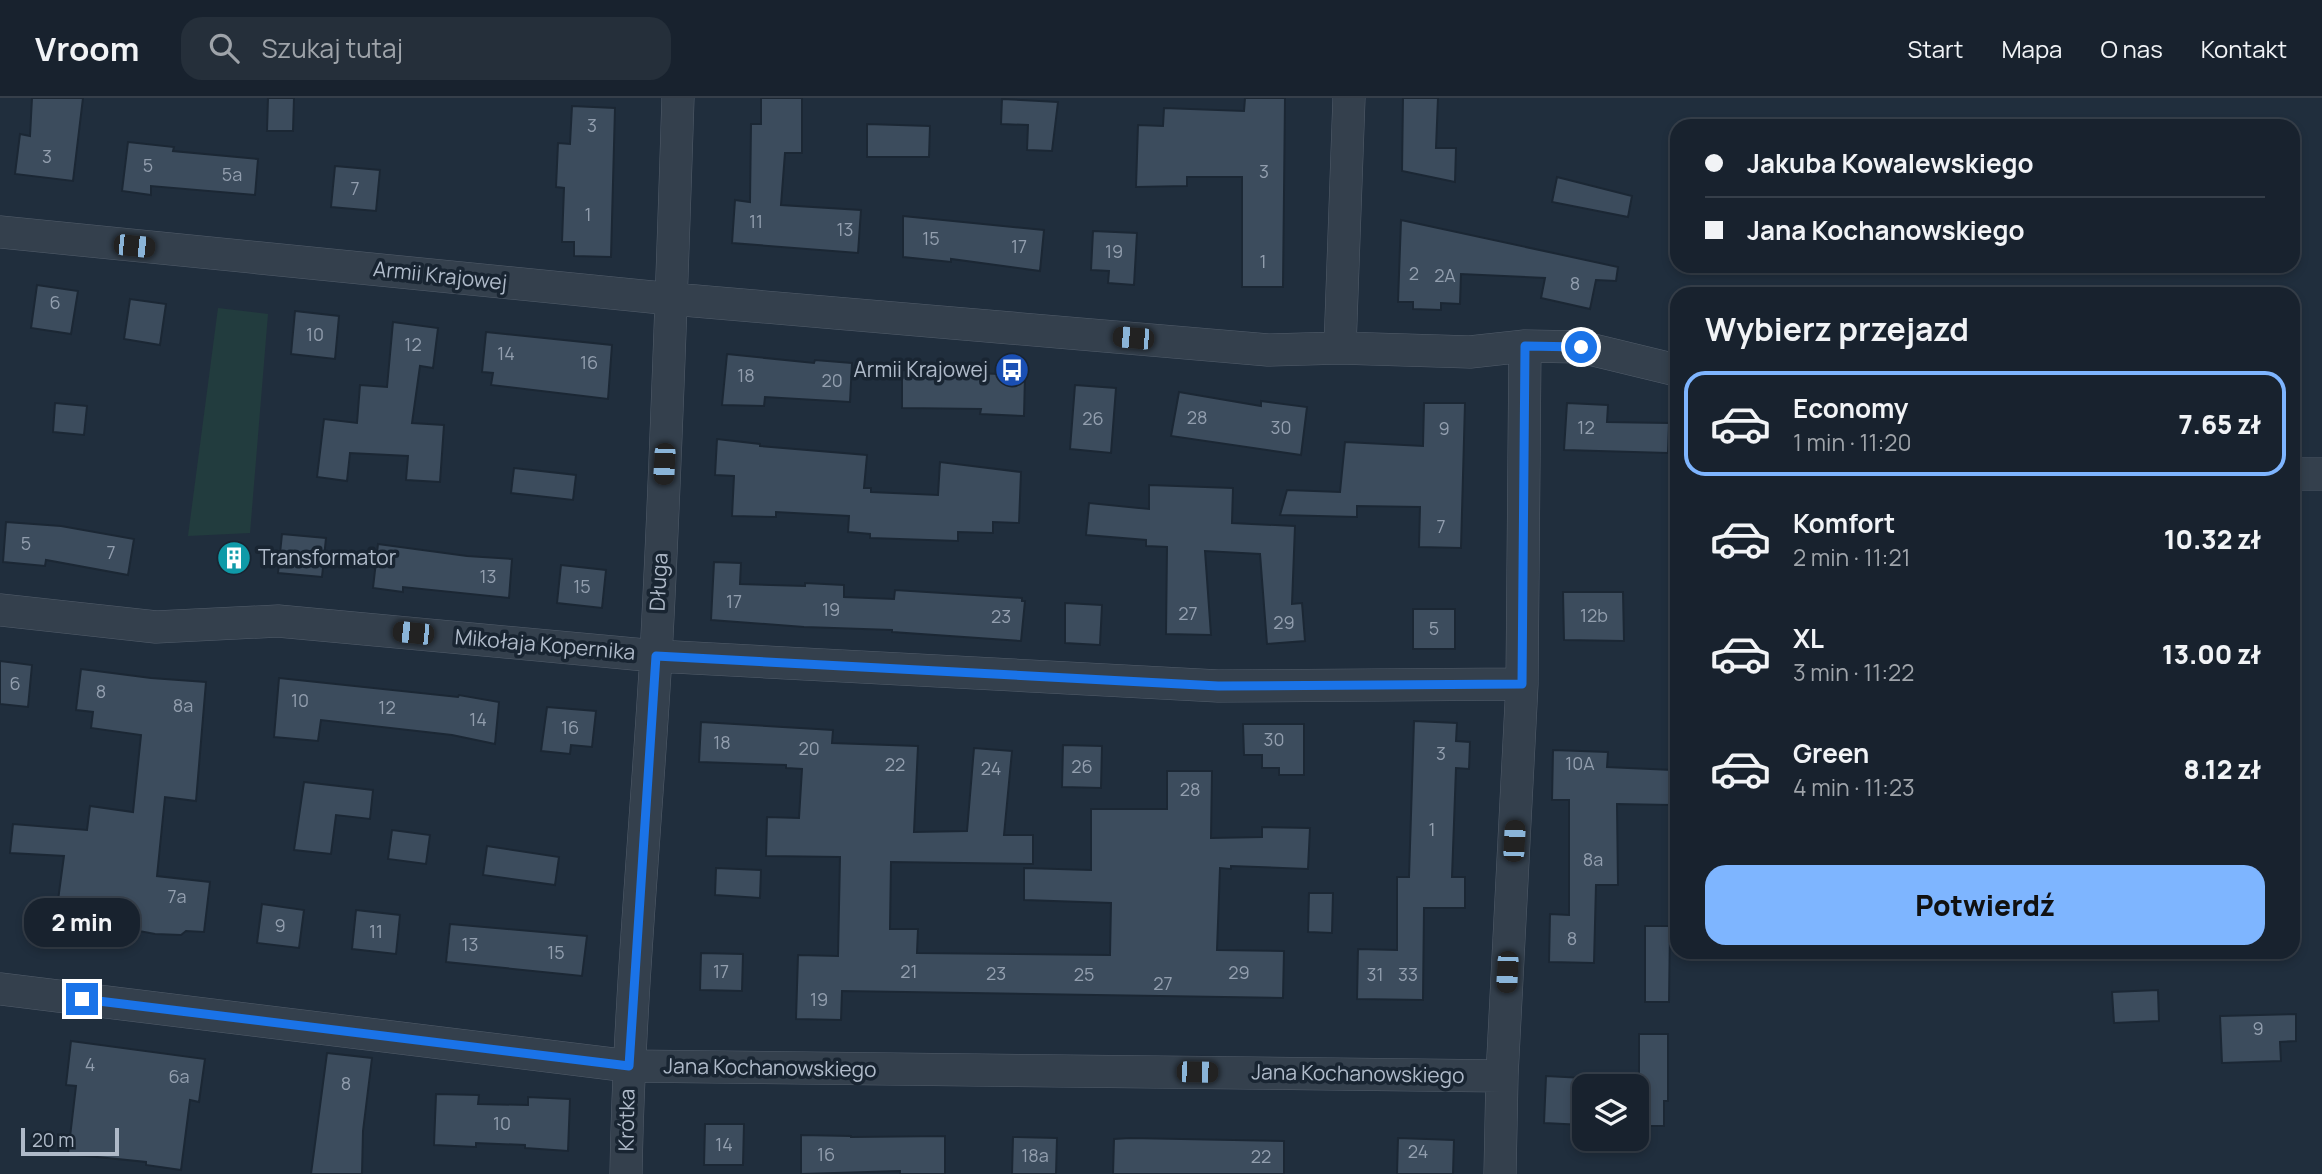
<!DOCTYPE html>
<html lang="pl">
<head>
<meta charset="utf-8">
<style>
  body { margin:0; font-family:Manrope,sans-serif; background:#252f3a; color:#f1f3f6; height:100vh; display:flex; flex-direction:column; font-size:26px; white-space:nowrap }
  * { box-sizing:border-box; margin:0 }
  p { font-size:23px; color:#9fa4aa }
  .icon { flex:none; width:38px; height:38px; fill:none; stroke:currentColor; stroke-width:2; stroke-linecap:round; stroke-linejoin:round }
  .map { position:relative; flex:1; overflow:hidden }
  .panel { position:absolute; left:1670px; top:189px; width:630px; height:672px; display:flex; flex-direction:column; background:#18222e; border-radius:21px; box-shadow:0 4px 10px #0003,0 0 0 2px #363f4a }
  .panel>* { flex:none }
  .top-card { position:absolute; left:1670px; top:21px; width:630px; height:154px; border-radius:21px; box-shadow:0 4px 10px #0003,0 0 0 2px #363f4a; display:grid; align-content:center; height:154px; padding:0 35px; background:#18222e }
  .buttons { position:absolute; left:1572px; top:976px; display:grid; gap:14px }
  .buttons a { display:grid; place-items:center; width:77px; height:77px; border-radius:14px; background:#18222e; box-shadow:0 4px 10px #0003,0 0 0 2px #363f4a; font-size:35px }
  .scale { position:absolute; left:21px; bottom:18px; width:98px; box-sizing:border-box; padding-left:7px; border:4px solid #afbac9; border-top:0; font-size:19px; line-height:24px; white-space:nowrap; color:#afbac9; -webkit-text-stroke:5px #192532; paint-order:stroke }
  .end { position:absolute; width:32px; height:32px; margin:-16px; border:9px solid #1a73e8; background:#fff; box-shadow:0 0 0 4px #fff }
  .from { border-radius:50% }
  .bubble { position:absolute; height:49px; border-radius:21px; background:#18222e; box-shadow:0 4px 10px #0003,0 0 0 2px #363f4a; font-size:23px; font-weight:800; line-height:49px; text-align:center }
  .car { position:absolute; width:21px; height:42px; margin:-21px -10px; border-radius:9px; box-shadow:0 0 5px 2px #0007; background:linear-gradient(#222 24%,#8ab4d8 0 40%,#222 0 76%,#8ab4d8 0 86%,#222 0) }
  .top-card b { display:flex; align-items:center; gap:24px; height:66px; font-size:26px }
  .top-card b+b { border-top:2px solid #363f4a }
  .top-card i { width:18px; height:18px; background:#f1f3f6 }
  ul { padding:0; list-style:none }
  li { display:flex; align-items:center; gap:21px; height:105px; margin:0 14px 10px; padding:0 21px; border:4px solid transparent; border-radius:21px }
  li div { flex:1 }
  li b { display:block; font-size:26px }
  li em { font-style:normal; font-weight:800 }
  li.current { border-color:#7eb5ff }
  li>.icon { width:63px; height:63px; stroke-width:1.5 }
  h2 { padding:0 35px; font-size:32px; line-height:84px }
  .cta { display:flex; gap:14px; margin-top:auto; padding:14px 35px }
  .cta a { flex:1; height:80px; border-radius:21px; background:#7eb5ff; color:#111; font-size:28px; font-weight:800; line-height:80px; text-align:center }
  header { display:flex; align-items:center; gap:42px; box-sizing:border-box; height:98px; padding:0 35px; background:#18222e; border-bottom:2px solid #363f4a }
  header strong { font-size:33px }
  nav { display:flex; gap:38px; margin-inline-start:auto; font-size:24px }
  .search { width:490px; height:63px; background:#252f3a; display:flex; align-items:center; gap:18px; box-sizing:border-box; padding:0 24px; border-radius:21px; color:#9fa4aa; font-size:26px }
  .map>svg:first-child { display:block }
</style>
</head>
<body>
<header>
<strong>Vroom</strong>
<div class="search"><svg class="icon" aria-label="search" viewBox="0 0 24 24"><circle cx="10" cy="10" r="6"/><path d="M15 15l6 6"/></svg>Szukaj tutaj</div>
<nav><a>Start</a><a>Mapa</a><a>O nas</a><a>Kontakt</a></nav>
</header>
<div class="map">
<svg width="2322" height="1076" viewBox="0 0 2322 1076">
  <rect width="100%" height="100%" fill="#202e3d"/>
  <path fill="#223c3e" d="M218 210 268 216 250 435 188 438Z"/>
  <path fill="#3c4c5d" stroke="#1b2734" stroke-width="2" d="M32 0H83L73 83 15 76 20 36 30 38Z
    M268 0H294L293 33H267Z
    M761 0H802V55H785L781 107 861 112 858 155 732 145 735 102 750 104 751 26H761Z
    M1245 0H1285L1283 189H1242V79H1187V88L1136 89 1138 27 1163 28 1164 10 1244 13Z
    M1403 0H1438L1436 50H1456L1455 84 1402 73Z
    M1002 1 1058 4 1052 53 1027 52 1028 27 1001 26Z
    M572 8 615 10 611 159 574 158V144H562L564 90 556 89 558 45 570 46Z
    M867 26 930 28 929 59H867Z
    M128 44 174 49 173 53 258 61 255 97 151 88V97L122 93Z
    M335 68 380 72 376 113 331 109Z
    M1557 79 1632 98 1628 119 1552 104Z
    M903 118 1044 132 1040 173 951 161V164L903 159Z
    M1401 122 1618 169 1616 183 1596 182 1590 211 1541 200 1545 180 1461 176 1460 206 1441 205V212L1413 211V204H1398Z
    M1093 133 1137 135 1134 187 1108 185 1109 173 1091 172Z
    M37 187 78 193 71 236 31 230Z
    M130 201 166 206 160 247 124 241Z
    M295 213 339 218 335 261 291 256Z
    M393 224 438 230 433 270 420 268 412 325 444 327 440 384 406 382 408 358 350 355 347 383 317 379 324 321 357 325 360 287 387 289Z
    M486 234 612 247 608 301 491 287 493 275 482 274Z
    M727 256 814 265 815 262 852 265 850 304 765 299 764 308 722 307Z
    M902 272 1025 277 1024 318 980 316 981 311 902 310Z
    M1075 287 1116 290 1111 355 1070 351Z
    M1179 294 1261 308V303L1307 309 1301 357 1171 338Z
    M55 305 87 308 84 337 53 334Z
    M1424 305H1465L1461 450 1419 449 1420 409 1357 408V419L1280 417 1287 392 1340 394 1345 344 1423 348Z
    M1567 305 1608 307 1607 324 1669 325 1668 355 1564 352Z
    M717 341 760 346V348L867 357 864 390H871V394L938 397 940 364 1021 374 1019 425 993 424V435L958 434V443L870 440V436L848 434 849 418 776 414V419L732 418 734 378 715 377Z
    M514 370 576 377 573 402 511 395Z
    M1149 387 1233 390 1232 425 1295 428 1292 506 1302 505 1305 543 1267 546 1260 456 1205 453 1211 537 1166 536 1167 449 1146 448V442L1086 437 1089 405 1149 411Z
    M6 424 61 428 134 441 128 477 46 462 45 468 3 464Z
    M282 436 326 440 322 479 278 475Z
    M378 446 467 458 512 461 509 500 403 489V494L373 490Z
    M714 464 741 465 740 486 805 488V485L844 487V499L894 501 895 492 1022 500V503H1025L1021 543 892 534V532L804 529 711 522Z
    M561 467 606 472 602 510 557 505Z
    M1563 494H1623L1624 543 1564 542Z
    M1065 505 1102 507 1100 547 1065 545Z
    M1413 511H1455V551H1413Z
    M0 563 32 567 28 609 0 606Z
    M81 571 151 580 206 584 196 703 165 699 157 778 210 784 204 834 186 833 181 837 155 836 139 833 140 827 56 817 64 758 10 755 13 726 87 732 90 708 133 714 141 637 91 630 93 614 76 612Z
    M279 580 458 599 459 597 499 604 495 646 452 637 321 622 318 643 274 639Z
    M547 609 596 613 592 649 571 647 570 656 541 653Z
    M1414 623 1457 625 1456 643 1470 644 1469 671 1456 670 1452 779H1465V810H1424L1423 902 1357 901 1358 851 1397 852V779H1409Z
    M701 624 833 632 832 645 918 648 914 734 967 733 974 650 1012 653 1004 737H1033V766L891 764 890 831H918L917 855 1110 857 1111 805 1024 802V770L1091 772V711H1167V673H1212L1211 740 1262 739V729L1310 730 1308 771 1231 768V771L1220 770 1217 852 1284 853 1283 900 842 893 841 922 796 921 798 857 838 858 840 759 766 758 767 719 799 720 802 671 786 670V667L699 664Z
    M1243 626H1304V677H1279V670H1262V657H1244Z
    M1063 647 1102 648 1101 690 1062 689Z
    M1553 652 1608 654 1607 669 1673 672 1671 707 1617 706 1618 787H1596L1594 865 1549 864 1550 816 1569 817V702H1552Z
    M304 684 373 692 370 721 336 717 331 756 294 752Z
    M392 732 430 737 426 766 388 761Z
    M487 748 559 759 555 787 483 777Z
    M716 770 761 772 760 800 715 797Z
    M1309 795H1333L1332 835 1308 834Z
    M262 806 304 812 299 850 257 845Z
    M356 812 400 817 396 856 352 851Z
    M450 826 587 838 582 878 446 864Z
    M1645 828H1670L1669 904H1645Z
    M701 855 743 856 742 893 700 892Z
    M2158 892 2159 923 2114 925 2112 894Z
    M2296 916V943L2280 944 2281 963 2222 965 2220 918Z
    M1639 936H1668V1003H1664V1028H1639Z
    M71 943 205 961 199 1004 190 1002 181 1072 146 1067V1064L68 1056 76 988 66 987Z
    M327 955 372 960 363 1033 362 1076H311Z
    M1546 978 1584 980V1027L1544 1025Z
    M436 996 479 997 478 1006 528 1007V999L570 1001 568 1053 525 1050V1047L476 1045V1049L434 1047Z
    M705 1026H744L743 1067H704Z
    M801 1037 851 1038V1039L945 1038V1076H900V1073L801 1076Z
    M1013 1039 1057 1040 1056 1076H1012Z
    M1130 1040 1284 1043V1076H1113L1114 1041Z
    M1398 1040 1454 1042 1453 1076H1397Z"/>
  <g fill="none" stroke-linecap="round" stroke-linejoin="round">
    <g stroke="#525d6b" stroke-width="33">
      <path id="minor" d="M0 134 672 201 1268 252 1340 250 1470 254 1525 248 1581 249 1676 272
        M1340 250 1349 0
        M2292 376H2322
        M0 512 156 529 278 523 656 558 1218 588 1522 586
        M0 891 629 968 1502 978
        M626 1076C629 903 646 730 656 557 666 372 672 186 678 0
        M1500 1076 1502 978 1522 586 1525 248"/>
    </g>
    <use href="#minor" stroke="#34404d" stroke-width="32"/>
  </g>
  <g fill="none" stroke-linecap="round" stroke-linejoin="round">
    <path stroke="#1a73e8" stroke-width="9" d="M82 901 629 968 656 558 1218 588 1522 586 1525 248 1581 249"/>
  </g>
  <defs>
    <g id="bus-disc" transform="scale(1.75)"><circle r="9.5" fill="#1a4fb4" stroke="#192532"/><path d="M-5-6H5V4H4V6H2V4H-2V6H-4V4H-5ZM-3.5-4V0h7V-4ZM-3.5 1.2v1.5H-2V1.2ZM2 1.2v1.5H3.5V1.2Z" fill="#fff"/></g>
    <g id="building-disc" transform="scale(1.75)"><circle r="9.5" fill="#0f9aa8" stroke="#192532"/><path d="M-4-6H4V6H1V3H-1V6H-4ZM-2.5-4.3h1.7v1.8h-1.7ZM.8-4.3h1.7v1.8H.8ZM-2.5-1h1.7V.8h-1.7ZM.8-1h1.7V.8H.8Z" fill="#fff"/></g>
  </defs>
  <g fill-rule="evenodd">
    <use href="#bus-disc" x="1012" y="272"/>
    <use href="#building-disc" x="234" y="460"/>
  </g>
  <g text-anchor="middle" stroke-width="7" stroke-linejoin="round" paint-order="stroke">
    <g font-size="18" fill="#929eae">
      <text x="592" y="34">3</text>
      <text x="47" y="65">3</text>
      <text x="148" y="74">5</text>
      <text x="1264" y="80">3</text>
      <text x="232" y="83">5a</text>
      <text x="355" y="97">7</text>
      <text x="588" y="123">1</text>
      <text x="756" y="130">11</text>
      <text x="845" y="138">13</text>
      <text x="931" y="147">15</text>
      <text x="1019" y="155">17</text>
      <text x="1114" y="160">19</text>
      <text x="1263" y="170">1</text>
      <text x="1414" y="182">2</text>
      <text x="1445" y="184">2A</text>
      <text x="1575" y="192">8</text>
      <text x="55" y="211">6</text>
      <text x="315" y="243">10</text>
      <text x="413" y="253">12</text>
      <text x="506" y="262">14</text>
      <text x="589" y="271">16</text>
      <text x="746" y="284">18</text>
      <text x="832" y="289">20</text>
      <text x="1197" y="326">28</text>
      <text x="1093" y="327">26</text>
      <text x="1281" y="336">30</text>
      <text x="1586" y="336">12</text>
      <text x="1444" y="337">9</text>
      <text x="1441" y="435">7</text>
      <text x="26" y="452">5</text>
      <text x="111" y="461">7</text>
      <text x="488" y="485">13</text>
      <text x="582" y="495">15</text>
      <text x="734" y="510">17</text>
      <text x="831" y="518">19</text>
      <text x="1188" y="522">27</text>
      <text x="1594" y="524">12b</text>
      <text x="1001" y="525">23</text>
      <text x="1284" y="531">29</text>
      <text x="1434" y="537">5</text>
      <text x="15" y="592">6</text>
      <text x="101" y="600">8</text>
      <text x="300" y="609">10</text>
      <text x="183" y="614">8a</text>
      <text x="387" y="616">12</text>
      <text x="478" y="628">14</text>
      <text x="570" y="636">16</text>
      <text x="1274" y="648">30</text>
      <text x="722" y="651">18</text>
      <text x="809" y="657">20</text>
      <text x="1441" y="662">3</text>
      <text x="1580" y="672">10A</text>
      <text x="895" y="673">22</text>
      <text x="1082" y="675">26</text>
      <text x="991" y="677">24</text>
      <text x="1190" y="698">28</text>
      <text x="1432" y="738">1</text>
      <text x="1593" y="768">8a</text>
      <text x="177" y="805">7a</text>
      <text x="280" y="834">9</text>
      <text x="376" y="840">11</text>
      <text x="1572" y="847">8</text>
      <text x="470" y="853">13</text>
      <text x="556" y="861">15</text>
      <text x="721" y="880">17</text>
      <text x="909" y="880">21</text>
      <text x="1239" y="881">29</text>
      <text x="996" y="882">23</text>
      <text x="1084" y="883">25</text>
      <text x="1375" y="883">31</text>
      <text x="1408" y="883">33</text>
      <text x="1163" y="892">27</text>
      <text x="819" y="908">19</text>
      <text x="2258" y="937">9</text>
      <text x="90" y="973">4</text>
      <text x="179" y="985">6a</text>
      <text x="346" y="992">8</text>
      <text x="502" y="1032">10</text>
      <text x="724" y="1053">14</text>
      <text x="1418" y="1060">24</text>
      <text x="826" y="1063">16</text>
      <text x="1035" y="1064">18a</text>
      <text x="1261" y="1065">22</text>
    </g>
    <g font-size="21" fill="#afbac9" stroke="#192532">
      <text transform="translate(440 178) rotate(6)" y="7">Armii Krajowej</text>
      <text transform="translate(659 484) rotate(-87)" y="7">Długa</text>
      <text transform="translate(545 547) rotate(5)" y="7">Mikołaja Kopernika</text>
      <text transform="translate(770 970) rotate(1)" y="7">Jana Kochanowskiego</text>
      <text transform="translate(1358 976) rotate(1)" y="7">Jana Kochanowskiego</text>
      <text transform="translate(627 1022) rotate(-89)" y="7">Krótka</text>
    </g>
    <g font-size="21" fill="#afbac9" stroke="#192532" text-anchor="end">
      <text x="988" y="279">Armii Krajowej</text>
      <text x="258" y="467" text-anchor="start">Transformator</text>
    </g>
  </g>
</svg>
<div class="buttons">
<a><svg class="icon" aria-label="layers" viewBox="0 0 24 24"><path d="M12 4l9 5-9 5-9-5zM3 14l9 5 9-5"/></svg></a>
</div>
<div class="scale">20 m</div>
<i class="end from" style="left:1581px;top:249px"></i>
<i class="end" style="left:82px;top:901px"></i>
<div class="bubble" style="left:24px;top:800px;width:116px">2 min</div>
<i class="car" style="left:134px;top:148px;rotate:96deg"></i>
<i class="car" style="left:1133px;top:240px;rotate:275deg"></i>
<i class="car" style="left:664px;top:366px;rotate:183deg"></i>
<i class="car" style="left:413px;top:535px;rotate:276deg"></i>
<i class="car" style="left:1514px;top:743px;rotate:3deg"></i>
<i class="car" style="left:1507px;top:874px;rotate:183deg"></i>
<i class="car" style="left:1197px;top:974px;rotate:91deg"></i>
<div class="top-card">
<b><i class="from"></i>Jakuba Kowalewskiego</b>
<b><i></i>Jana Kochanowskiego</b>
</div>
<section class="panel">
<h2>Wybierz przejazd</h2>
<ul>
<li class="current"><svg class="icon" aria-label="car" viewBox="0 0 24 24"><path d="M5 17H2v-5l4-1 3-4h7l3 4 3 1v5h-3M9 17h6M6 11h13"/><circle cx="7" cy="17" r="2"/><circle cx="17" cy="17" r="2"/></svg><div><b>Economy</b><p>1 min · 11:20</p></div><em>7.65 zł</em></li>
<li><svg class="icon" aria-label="car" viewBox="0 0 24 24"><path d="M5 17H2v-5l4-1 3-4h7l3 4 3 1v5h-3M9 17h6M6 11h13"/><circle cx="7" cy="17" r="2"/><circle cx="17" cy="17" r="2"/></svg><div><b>Komfort</b><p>2 min · 11:21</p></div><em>10.32 zł</em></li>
<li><svg class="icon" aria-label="car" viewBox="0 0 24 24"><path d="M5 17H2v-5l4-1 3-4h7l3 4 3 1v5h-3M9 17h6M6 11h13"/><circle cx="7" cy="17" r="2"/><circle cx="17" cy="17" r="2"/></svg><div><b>XL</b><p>3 min · 11:22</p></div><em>13.00 zł</em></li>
<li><svg class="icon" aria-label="car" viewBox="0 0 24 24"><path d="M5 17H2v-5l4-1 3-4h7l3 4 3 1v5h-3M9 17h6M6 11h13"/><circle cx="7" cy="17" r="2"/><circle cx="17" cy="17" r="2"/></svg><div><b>Green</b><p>4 min · 11:23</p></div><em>8.12 zł</em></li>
</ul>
<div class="cta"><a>Potwierdź</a></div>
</section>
</div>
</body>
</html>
